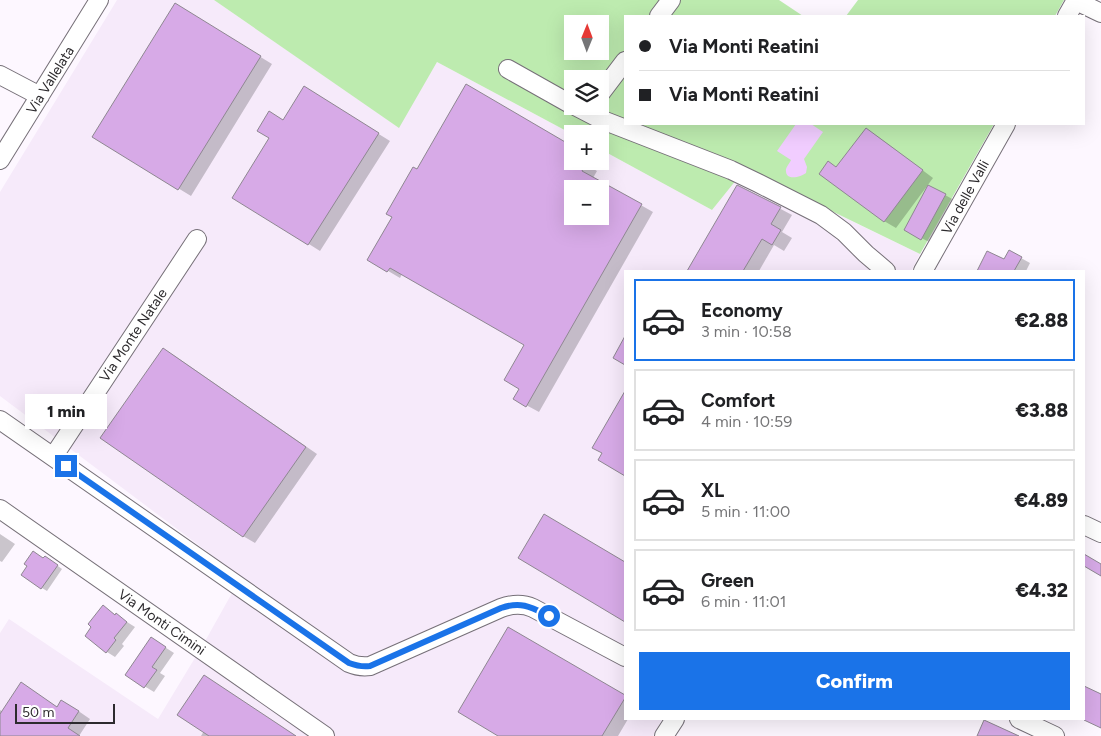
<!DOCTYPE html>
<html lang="en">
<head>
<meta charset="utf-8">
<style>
  body { margin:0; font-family:Figtree,sans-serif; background:#f6f6f6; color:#202124; height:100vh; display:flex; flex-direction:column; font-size:19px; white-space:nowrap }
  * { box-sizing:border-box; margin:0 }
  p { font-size:16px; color:#757577 }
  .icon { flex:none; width:28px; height:28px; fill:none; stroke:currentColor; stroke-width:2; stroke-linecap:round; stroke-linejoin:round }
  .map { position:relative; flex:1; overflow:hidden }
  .panel { position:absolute; left:624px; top:270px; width:461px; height:450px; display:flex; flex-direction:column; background:#fff; border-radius:0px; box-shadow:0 5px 20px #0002 }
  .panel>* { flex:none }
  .hud { position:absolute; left:624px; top:15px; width:461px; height:110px; border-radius:0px; box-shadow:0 5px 20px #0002; display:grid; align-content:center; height:110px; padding:0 15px; background:#fff }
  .needle { width:32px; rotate:1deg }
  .controls { position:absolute; left:564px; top:15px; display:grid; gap:10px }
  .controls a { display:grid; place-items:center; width:45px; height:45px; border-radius:0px; background:#fff; box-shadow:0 5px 20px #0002; font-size:25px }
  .scale { position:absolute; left:15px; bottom:12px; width:100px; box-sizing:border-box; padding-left:5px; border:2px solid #2d2b2e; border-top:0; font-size:14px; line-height:18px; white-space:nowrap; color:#2d2b2e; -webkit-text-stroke:4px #fff; paint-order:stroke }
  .end { position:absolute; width:22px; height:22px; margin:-11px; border:6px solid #1a73e8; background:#fff; box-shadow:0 0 0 2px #fff }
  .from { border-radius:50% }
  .bubble { position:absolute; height:35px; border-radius:0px; background:#fff; box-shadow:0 5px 20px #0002; font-size:16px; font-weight:800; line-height:35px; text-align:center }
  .hud b { display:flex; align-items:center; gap:18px; height:48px; font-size:19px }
  .hud b+b { border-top:1px solid #e0e0e0 }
  .hud i { width:12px; height:12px; background:#202124 }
  ul { padding:9px 0 0; list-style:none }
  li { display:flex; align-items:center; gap:15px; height:82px; margin:0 10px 8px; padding:0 5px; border:2px solid #e0e0e0; border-radius:0px }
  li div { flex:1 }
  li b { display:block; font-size:19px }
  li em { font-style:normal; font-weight:800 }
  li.active { border-color:#1a73e8 }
  li>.icon { width:45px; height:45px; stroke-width:1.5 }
  .button { display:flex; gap:10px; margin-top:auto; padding:10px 15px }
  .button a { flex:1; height:58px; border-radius:0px; background:#1a73e8; color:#fff; font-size:20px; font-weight:800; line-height:58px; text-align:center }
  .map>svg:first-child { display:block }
</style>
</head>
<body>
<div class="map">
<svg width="1101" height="736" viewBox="0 0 1101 736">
  <rect width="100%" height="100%" fill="#fdf7ff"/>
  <path fill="#f6eafa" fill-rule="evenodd" d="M117 0H214L398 127 437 62 572 134V161H600V149L712 210 744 169 920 254 911 271H625V719H662L653 736H0V633L9 619 158 719 204 643 241 577 0 396V192ZM572 189H600V216H572Z"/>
  <path fill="#bdebaf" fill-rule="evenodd" d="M214 0H779L803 16H625V124H994L920 254 745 169 712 210 600 149V134H572L437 62 399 128ZM572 24H600V51H572ZM572 79H600V106H572Z
    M858 0H1064L1055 16H846Z"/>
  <path fill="#f1cdff" d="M796 124H811L823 132 804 159 807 167 806 173C801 177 786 181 786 171 785 168 790 163 791 160L777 151Z"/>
  <path fill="#0003" fill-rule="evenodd" d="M187 12 272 64 191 196 94 137Z
    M467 86 572 147V161L582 162 597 171 593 178 653 212 539 412 515 399 520 389 526 344 402 274 400 278 368 259ZM572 189H600V216H572Z
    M316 95 390 141 320 251 234 197Z
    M866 130 877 136 933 178 896 228 884 221 837 168Z
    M738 186 792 215 782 232 792 238 784 251 774 245 759 271H688Z
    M929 186 954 200 931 243 906 230Z
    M1010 252 1030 263 1026 271H978L1005 261Z
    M163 349 175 356 317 454 255 543 243 536Z
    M0 534 15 544 2 562 0 561Z
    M44 559 51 561 62 569 47 591 42 588 29 566Z
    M103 607 135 627 122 644 124 646 115 657 107 652Z
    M160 644 174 653 160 673 165 676 154 692 126 675Z
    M204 676 216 683 295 736H201L204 731Z
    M625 697V719H628L618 736H500Z
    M58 707 74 708 90 719 79 736H0V710L3 712Z"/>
  <path fill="#d7aae7" stroke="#8e8791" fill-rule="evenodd" d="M175 3 261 56 178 190 92 137Z
    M466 84 572 146V161H587L582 171 642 204 526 407 513 399 519 389 504 380 524 345 390 268 387 272 367 260 392 217 386 214 413 167 417 169ZM572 189H600V216H572Z
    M304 86 379 133 308 245 232 198 269 138 257 131 269 111 283 120Z
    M866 128 923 170 884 222 819 174 828 161 836 167Z
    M737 185 781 207 771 224 781 230 772 245 762 239 743 271H687Z
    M928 185 946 194 921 240 904 230Z
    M1009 250 1022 257 1014 271H977L987 251 1004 259Z
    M625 336V365L613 358Z
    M163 348 306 447 243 537 100 438Z
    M625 391V476L598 460 602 453 592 448Z
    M544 514 625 562V622L518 558Z
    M33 551 43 558 45 556 58 565 41 589 21 575 27 566 24 564Z
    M1084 554 1101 564V576L1084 566Z
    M103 605 115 615 116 613 127 622 114 638 116 640 106 653 85 636 91 627 88 624Z
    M508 627 625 695V698L602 736H498L458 712Z
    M151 637 166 647 152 667 157 670 144 688 125 675Z
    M204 675 296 736H209L177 715Z
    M21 682 57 707 61 700 79 711 68 728 80 736H0V714Z
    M1084 686 1101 694V728L1084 720Z
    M984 720 1019 736H977Z"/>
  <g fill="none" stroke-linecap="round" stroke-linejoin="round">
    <g stroke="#767078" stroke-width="20">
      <path id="minor" d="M1076 1 1101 13
        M659 16 671 0
        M1067 16 1076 0
        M508 69 572 105
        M0 75 40 96
        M600 94 625 61
        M575 106 600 119 731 170 758 183 821 215 844 232 866 254 886 271
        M0 160 99 0
        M923 271 1006 124
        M0 420 349 663C356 666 363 667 370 666L501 608C512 604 522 603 533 608L625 657
        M53 457 197 239
        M0 509 325 736
        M1084 525 1101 533
        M1019 719 1055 736
        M664 736 675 719"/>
    </g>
    <use href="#minor" stroke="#fff" stroke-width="18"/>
  </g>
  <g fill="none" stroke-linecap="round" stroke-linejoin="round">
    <path stroke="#1a73e8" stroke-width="6" d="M66 466 349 663C357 666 363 667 370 666L501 608C521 601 531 607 549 616"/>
  </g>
  <g text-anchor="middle" stroke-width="4.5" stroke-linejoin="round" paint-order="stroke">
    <g font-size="14" fill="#2d2b2e" stroke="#fff">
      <text transform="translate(50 80) rotate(-58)" y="5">Via Vallelata</text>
      <text transform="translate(965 197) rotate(-61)" y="5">Via delle Valli</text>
      <text transform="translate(133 335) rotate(-56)" y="5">Via Monte Natale</text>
      <text transform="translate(162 622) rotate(35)" y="5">Via Monti Cimini</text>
    </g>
  </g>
</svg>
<div class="controls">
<a><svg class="needle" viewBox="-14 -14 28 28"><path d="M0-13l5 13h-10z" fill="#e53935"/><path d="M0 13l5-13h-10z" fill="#757577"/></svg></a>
<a><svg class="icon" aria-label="layers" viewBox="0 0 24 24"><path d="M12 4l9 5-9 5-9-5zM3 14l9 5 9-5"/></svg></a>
<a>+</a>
<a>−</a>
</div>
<div class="scale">50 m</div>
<i class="end from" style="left:549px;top:616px"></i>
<i class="end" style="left:66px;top:466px"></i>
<div class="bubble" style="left:25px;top:394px;width:82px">1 min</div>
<div class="hud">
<b><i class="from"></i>Via Monti Reatini</b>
<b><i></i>Via Monti Reatini</b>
</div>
<section class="panel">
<ul>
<li class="active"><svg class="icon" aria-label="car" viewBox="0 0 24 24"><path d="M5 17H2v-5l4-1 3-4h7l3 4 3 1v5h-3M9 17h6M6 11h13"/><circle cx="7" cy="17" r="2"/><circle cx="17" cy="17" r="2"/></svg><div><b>Economy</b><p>3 min · 10:58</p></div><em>€2.88</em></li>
<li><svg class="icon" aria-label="car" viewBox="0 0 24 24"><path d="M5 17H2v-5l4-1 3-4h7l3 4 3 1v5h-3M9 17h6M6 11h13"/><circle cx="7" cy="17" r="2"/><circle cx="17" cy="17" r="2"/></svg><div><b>Comfort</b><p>4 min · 10:59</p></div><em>€3.88</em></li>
<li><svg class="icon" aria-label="car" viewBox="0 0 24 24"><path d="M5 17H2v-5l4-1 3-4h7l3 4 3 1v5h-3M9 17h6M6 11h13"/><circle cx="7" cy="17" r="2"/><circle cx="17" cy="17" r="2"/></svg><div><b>XL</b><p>5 min · 11:00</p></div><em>€4.89</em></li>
<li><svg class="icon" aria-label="car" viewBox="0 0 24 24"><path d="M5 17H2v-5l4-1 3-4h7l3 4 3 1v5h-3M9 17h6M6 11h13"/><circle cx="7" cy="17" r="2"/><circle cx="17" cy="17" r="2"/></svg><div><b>Green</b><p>6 min · 11:01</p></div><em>€4.32</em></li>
</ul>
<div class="button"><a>Confirm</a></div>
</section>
</div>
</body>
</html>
